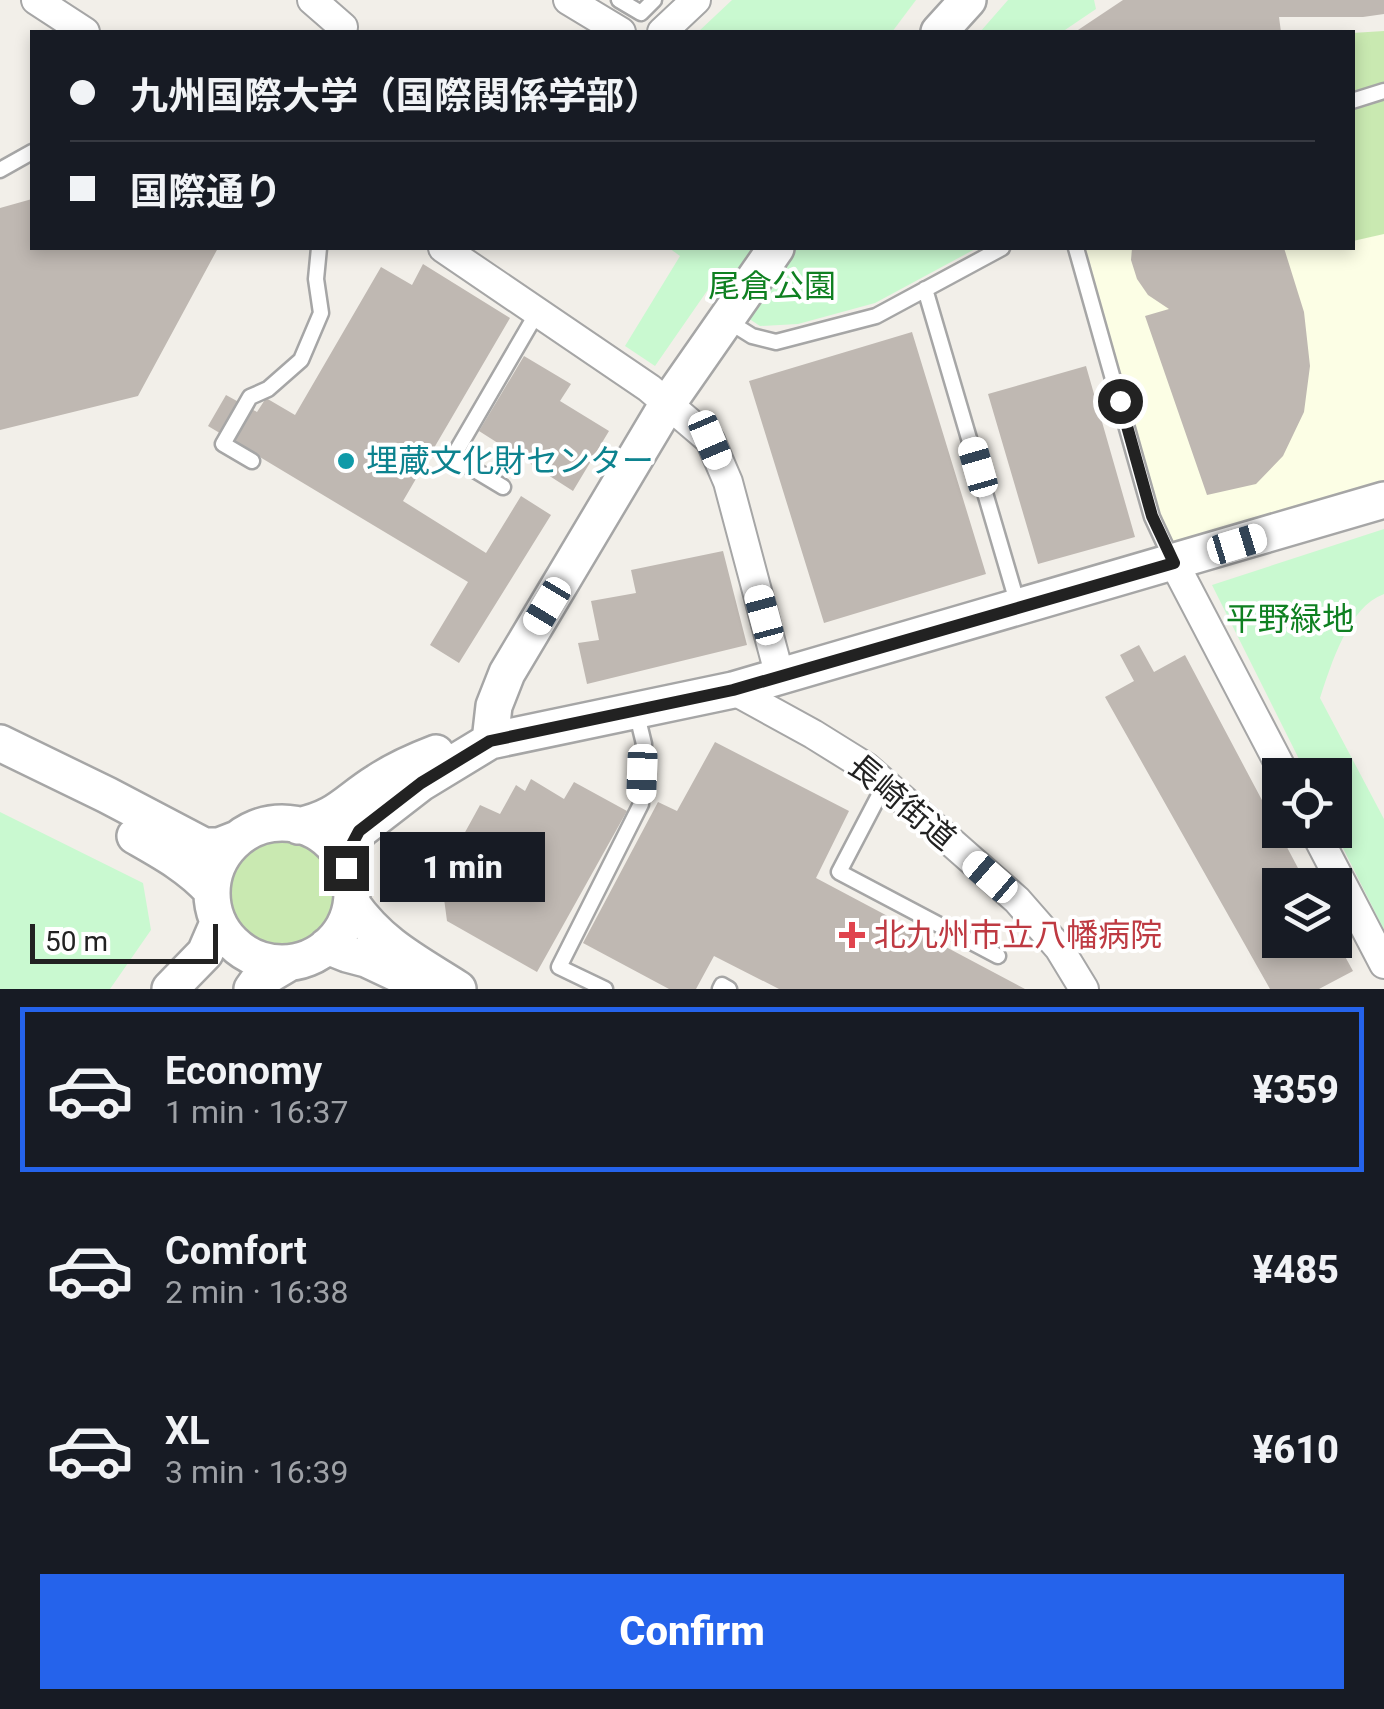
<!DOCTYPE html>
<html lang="en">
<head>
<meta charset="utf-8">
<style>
  body { margin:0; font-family:Roboto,"Noto Sans JP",sans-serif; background:#20242c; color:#f1f3f6; height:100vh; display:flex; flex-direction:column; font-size:38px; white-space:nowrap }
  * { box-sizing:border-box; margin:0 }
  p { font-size:32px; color:#9ea1a6 }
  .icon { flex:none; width:55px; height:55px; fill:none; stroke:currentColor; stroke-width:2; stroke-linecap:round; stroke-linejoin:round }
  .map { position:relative; height:989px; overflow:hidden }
  .drawer { display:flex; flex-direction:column; background:#171b24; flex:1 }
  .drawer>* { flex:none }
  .banner { position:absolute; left:30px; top:30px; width:1325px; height:220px; border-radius:0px; box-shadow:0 5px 15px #0003; display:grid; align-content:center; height:220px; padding:0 40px; background:#171b24 }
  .tools { position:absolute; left:1262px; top:758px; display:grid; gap:20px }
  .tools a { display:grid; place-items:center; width:90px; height:90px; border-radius:0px; background:#171b24; box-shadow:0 5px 15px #0003; font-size:50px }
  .scale { position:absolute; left:30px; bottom:25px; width:188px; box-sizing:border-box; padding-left:10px; border:5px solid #222; border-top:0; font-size:28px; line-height:35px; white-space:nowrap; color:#222; -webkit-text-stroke:8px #fff; paint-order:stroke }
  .end { position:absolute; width:45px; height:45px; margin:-22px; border:12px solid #222; background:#fff; box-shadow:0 0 0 5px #fff }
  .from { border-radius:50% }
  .bubble { position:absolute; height:70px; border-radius:0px; background:#171b24; box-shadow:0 5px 15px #0003; font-size:32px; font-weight:800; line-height:70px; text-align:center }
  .car { position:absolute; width:30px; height:60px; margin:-30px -15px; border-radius:12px; box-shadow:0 0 8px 2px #0007; background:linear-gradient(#fff 24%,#345 0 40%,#fff 0 76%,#345 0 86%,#fff 0) }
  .banner b { display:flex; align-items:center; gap:35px; height:95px; font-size:38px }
  .banner b+b { border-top:2px solid #363941 }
  .banner i { width:25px; height:25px; background:#f1f3f6 }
  ul { padding:18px 0 0; list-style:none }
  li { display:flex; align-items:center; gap:30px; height:165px; margin:0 20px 15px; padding:0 20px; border:5px solid transparent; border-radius:0px }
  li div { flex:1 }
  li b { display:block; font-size:38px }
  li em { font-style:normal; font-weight:800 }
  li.current { border-color:#2563eb }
  li>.icon { width:90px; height:90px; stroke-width:1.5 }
  .button { display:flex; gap:20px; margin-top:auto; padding:20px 40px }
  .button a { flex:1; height:115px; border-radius:0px; background:#2563eb; color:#fff; font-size:40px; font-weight:800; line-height:115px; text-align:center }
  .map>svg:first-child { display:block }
</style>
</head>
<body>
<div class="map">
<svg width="1384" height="989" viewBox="0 0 1384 989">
  <rect width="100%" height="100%" fill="#f2efe9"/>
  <path fill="#fcfee5" d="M1384 91V500L1174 563 1152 517 1076 248H1352L1353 101Z"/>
  <path fill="#c9e9b1" d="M1384 31V234L1353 241 1352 33Z
    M226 893a54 54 0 1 1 108 0a54 54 0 1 1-108 0Z"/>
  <path fill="#c9f9d0" d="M732 0H916L892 32H698Z
    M1008 0H1094L1096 9 1062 32H980Z
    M669 248H977L875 303 798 324 760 326 707 291 655 366 625 346 680 256Z
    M1384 529V594C1348 607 1331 665 1320 698L1384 819V930L1334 830 1335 775H1307L1212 585Z
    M0 812 143 883 151 930 110 989H0Z"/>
  <path fill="#bfb8b2" d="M1123 0H1384V14L1363 17H1279L1281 32H1225V31L1075 32Z
    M32 199V248H218L138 396 0 430V208Z
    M1132 248H1284L1304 312 1310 366 1304 412 1283 456 1256 484 1207 495 1145 316 1169 309 1148 295 1137 279 1131 260Z
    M423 264 510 318 403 501 486 553 521 496 551 515 459 663 430 645 468 582 208 426 226 395 257 412 266 398 295 415 381 267 412 285Z
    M912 332 986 574 824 623 749 381Z
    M524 356 571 384 560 401 609 431 573 491 479 431Z
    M1086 366 1135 537 1038 564 988 394Z
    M723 551 747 645 587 684 578 643 599 640 591 601 636 593 631 570Z
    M1261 612 1273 614 1271 633 1260 630Z
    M1139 645 1154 672 1185 655 1307 885H1280V940H1336L1353 971 1319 989H1270L1105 697 1134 681 1120 655Z
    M715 742 849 811 816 878 1025 989H779L714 956 696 989H669L583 943 658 802 677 811Z
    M531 779 564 799 574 782 627 811 537 972 447 921 441 876 480 805 500 814 516 785 525 791Z"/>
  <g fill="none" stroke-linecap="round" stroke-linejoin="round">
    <g stroke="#a6a6a6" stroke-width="19">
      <path id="service" d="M619 0 641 13 654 0
        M1352 101 1384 91
        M0 170 32 152
        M1076 248 1152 517 1173 562
        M925 289 1018 605
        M728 321 752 336 776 342 876 316 1002 248
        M252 461 223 444 250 397 268 389 301 360 321 313 316 279 319 248
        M503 487 453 457 538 311
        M885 784 839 872 998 956
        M605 989 559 967 641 804 644 744 636 711
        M720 989 722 985 729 989"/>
    </g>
    <g stroke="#a6a6a6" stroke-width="32">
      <path id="minor" d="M36 0 85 32
        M312 0 343 27
        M568 0 621 32
        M662 32 696 0
        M443 248 649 388 710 440 728 482 780 677
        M1174 563 1285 775
        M733 690 813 734 866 767 1017 900 1059 948 1084 989
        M1314 830 1384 964"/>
    </g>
    <g stroke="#a6a6a6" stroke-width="40">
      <path id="tertiary" d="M939 32 968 0
        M490 741 494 706 507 673 668 403 776 248
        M0 743 107 795 204 846H219L237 839
        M212 893a70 70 0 1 1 140 0a70 70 0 1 1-140 0Z
        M298 826C339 817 345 802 377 782 395 770 415 761 436 753
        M135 836C163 852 189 866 211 890
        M346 868 350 848 359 831 421 783 490 741 733 690 1384 500
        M352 904C382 946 416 962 458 989
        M327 946 347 954 366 959 411 980
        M170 989 205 953 218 923
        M252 989 257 982 289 963"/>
    </g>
    <use href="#service" stroke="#fff" stroke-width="14"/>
    <use href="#minor" stroke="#fff" stroke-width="28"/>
    <use href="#tertiary" stroke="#fff" stroke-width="35"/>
  </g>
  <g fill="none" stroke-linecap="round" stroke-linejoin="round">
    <path stroke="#222" stroke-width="12" d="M346 868 350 848 359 831 421 783 490 741 733 690 1174 563 1152 516 1120 401"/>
  </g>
  <circle fill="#0f9aa8" stroke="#fff" stroke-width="4" cx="346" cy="461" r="10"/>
  <path fill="#e0444e" stroke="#fff" stroke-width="4" d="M847 920h10v10h10v10h-10v10h-10v-10h-10v-10h10z"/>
  <g text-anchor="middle" stroke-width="8" stroke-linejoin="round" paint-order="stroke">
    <g font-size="32" fill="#0f8021" stroke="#fff">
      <text x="772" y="297">尾倉公園</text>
      <text x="1290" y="630">平野緑地</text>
    </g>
    <g font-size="32" fill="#0d838f" stroke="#fff" text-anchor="start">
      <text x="366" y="472">埋蔵文化財センター</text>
    </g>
    <g font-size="32" fill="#222" stroke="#fff">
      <text transform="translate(902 802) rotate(40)" y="11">長崎街道</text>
    </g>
    <g font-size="32" fill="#be3a42" stroke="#fff" text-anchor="start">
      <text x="874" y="946">北九州市立八幡病院</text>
    </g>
  </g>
</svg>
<div class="tools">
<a><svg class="icon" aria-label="locate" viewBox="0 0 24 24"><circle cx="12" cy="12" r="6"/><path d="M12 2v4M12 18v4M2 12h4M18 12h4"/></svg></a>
<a><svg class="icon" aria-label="layers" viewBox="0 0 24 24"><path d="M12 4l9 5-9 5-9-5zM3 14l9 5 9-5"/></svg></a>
</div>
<div class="scale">50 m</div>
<i class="end from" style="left:1120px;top:401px"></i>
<i class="end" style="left:346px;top:868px"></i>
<div class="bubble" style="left:380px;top:832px;width:165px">1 min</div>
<i class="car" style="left:710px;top:440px;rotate:157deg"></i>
<i class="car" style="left:978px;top:467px;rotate:344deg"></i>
<i class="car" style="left:1237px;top:544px;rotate:73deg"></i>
<i class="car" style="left:547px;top:606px;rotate:211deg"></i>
<i class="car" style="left:764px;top:615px;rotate:345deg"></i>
<i class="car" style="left:642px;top:774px;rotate:182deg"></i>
<i class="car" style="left:990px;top:877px;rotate:311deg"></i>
<div class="banner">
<b><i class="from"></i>九州国際大学（国際関係学部）</b>
<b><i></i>国際通り</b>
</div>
</div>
<section class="drawer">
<ul>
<li class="current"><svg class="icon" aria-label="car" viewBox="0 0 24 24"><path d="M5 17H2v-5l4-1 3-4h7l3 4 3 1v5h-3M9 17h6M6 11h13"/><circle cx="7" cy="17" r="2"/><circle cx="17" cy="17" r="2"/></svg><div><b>Economy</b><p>1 min · 16:37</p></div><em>¥359</em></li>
<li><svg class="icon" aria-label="car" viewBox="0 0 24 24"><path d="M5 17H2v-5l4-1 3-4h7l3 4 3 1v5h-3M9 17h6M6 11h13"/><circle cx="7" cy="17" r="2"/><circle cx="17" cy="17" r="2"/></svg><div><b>Comfort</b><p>2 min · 16:38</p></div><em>¥485</em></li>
<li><svg class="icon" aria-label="car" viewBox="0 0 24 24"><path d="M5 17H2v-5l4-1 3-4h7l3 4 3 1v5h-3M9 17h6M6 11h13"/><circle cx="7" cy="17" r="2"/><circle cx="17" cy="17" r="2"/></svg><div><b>XL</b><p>3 min · 16:39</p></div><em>¥610</em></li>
</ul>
<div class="button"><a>Confirm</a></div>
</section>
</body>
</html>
